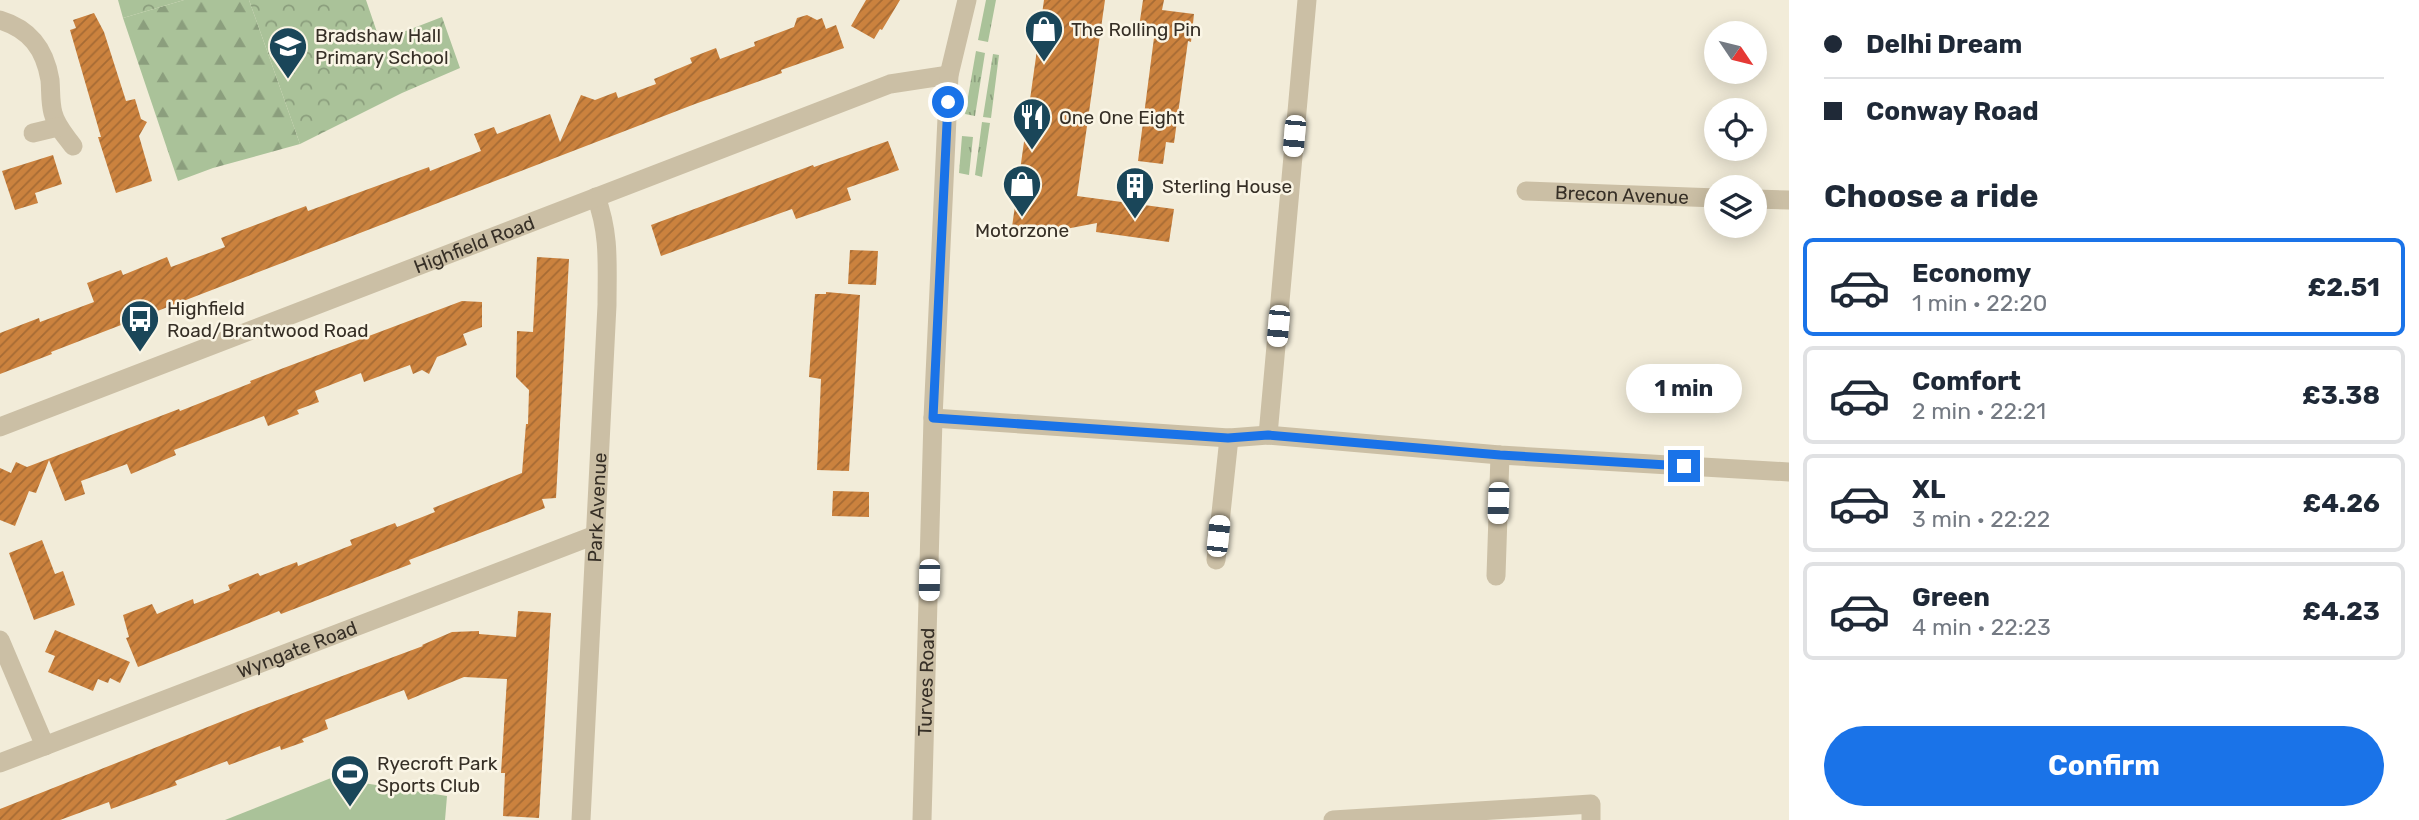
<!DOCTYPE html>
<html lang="en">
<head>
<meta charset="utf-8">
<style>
  body { margin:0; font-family:Rubik,sans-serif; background:#f6f6f7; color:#1f2937; height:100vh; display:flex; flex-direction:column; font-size:26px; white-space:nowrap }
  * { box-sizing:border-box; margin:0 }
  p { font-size:23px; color:#747a83 }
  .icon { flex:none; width:38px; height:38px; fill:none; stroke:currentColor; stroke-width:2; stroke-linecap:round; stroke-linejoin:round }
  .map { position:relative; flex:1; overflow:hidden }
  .sheet { display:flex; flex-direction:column; background:#fff; width:630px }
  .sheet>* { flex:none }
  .top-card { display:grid; align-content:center; height:154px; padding:0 35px; background:#fff }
  .needle { width:46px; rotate:125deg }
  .buttons { position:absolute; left:1704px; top:21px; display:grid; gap:14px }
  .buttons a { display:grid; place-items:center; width:63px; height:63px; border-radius:50%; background:#fff; box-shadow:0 4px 18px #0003; font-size:35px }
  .end { position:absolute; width:32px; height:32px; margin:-16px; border:9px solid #1a73e8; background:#fff; box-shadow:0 0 0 4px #fff }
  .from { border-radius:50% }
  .bubble { position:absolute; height:49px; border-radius:24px; background:#fff; box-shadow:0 4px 18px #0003; font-size:23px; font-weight:700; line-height:49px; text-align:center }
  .car { position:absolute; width:21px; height:42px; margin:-21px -10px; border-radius:9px; box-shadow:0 0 5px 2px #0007; background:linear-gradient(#fff 24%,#345 0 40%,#fff 0 76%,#345 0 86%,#fff 0) }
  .top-card b { display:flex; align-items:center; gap:24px; height:66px; font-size:26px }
  .top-card b+b { border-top:2px solid #e0e1e3 }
  .top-card i { width:18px; height:18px; background:#1f2937 }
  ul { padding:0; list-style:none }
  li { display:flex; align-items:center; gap:21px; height:98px; margin:0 14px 10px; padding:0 21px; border:4px solid #e0e1e3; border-radius:10px }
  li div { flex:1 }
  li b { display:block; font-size:26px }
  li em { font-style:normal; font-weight:700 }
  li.selected { border-color:#1a73e8 }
  li>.icon { width:63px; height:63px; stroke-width:1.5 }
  h2 { padding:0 35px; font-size:32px; line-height:84px }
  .button { display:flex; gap:14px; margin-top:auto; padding:14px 35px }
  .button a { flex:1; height:80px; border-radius:42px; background:#1a73e8; color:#fff; font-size:28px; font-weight:700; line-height:80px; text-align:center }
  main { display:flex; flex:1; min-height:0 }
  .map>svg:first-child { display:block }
</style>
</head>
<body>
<main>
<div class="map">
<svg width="1789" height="820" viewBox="0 0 1789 820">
  <defs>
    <pattern id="grass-tufts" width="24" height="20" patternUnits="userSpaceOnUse" patternTransform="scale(1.75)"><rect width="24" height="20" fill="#aac299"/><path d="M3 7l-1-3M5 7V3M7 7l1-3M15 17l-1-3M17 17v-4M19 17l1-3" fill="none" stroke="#8b9e7d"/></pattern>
    <pattern id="forest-firs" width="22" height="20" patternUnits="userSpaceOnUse" patternTransform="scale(1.75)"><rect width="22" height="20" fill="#aac299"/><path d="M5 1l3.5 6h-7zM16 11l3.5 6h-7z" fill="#8b9e7d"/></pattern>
    <pattern id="park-crowns" width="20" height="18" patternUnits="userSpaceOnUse" patternTransform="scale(1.75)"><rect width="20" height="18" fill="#aac299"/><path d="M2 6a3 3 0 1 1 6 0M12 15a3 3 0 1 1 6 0" fill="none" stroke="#8b9e7d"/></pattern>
    <pattern id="building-hatch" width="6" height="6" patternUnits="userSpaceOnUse" patternTransform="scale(1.75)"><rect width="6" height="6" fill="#cb823e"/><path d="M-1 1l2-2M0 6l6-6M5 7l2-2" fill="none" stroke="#a66b34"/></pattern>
  </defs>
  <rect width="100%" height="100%" fill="#f2ecd9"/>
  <path fill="url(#grass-tufts)" d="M986 0H996L988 42 978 40Z
    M976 51 985 53 975 116 965 114Z
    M993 54 999 55 991 118 983 117Z
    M982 122 990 123 982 177 975 175Z
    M962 136 973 137 969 175 959 173Z"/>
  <path fill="url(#forest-firs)" d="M184 0H249L300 144 213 168 178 181 123 18Z"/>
  <path fill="url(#park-crowns)" d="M118 0H184L123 18Z
    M249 0H366L380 41 442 17 460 68 402 93 300 144Z"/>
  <path fill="#aac299" d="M331 778 447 796 445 820H225Z"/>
  <path fill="url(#building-hatch)" d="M866 0H900L882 30 880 29 874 39 851 26Z
    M1044 0H1105L1077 196 1174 209 1169 242 1096 232 1097 223 1050 232 1012 227Z
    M1143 0H1164L1162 10 1194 14 1191 42 1188 41 1174 143 1166 142 1163 164 1138 161 1155 30 1139 27Z
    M94 13 104 32 126 101 135 99 141 119 147 122 139 136 152 181 116 193 98 137H101L70 30 76 28 73 20Z
    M807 15 817 20 822 18 826 29 836 25 844 48 781 70 782 73 695 104 51 352 52 354 0 374V333L39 318 40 322 94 302 87 283 121 270 123 275 167 257 171 267 225 247 221 238 306 206 308 211 429 167 430 171 481 151 474 134 494 127 497 134 550 114 560 142 581 95 595 100 616 92 618 98 656 84 654 79 692 63 690 58 716 48 720 59 755 46 754 42 794 27 797 18Z
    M888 141 899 170 847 188 851 200 796 219 792 209 661 256 651 225 813 165 814 167Z
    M53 155 62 184 35 193 38 203 15 210 2 171Z
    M850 250 878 251 876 285 848 284Z
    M537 257 569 259 556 498 542 499 545 508 409 560 411 564 281 614 279 611 138 667 126 638 129 637 123 615 152 604 157 614 193 599 194 604 230 590 228 585 258 573 260 576 297 562 298 566 352 545 350 540 395 523 397 527 435 512 433 508 522 473 526 424H528L529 390 516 377 517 331 533 332Z
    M826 292 860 295 849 471 817 470 821 379 809 377 815 294H826Z
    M462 301 482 302V327L463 334 467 345 437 357 429 374 422 370 413 374 410 365 364 382 361 373 315 391 319 402 297 410 299 414 268 426 264 416 174 450 176 455 131 474 127 464 81 481 85 494 65 501 49 460 36 493 29 491 15 526 0 520V468L11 473 16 462 27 467 179 409 180 411 251 383 250 381 281 369Z
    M833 491 869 492V517L832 516Z
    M42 540 55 574 63 571 75 605 34 620 9 553Z
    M518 611 551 613 539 818 503 816 505 773H501L507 679 464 677 408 700 404 690 325 720 328 729 302 739 304 742 281 750 280 746 229 765 227 761 175 781 177 785 111 809 109 802 60 820H0V809L248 711 423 646 422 645 452 632 479 631V634L516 637Z
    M55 630 130 662 120 683 110 678 108 683 98 679 93 691 48 672 55 656 45 652Z"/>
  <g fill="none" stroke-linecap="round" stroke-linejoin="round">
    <g stroke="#cbbfa5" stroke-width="19">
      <path d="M0 20C30 29 45 49 50 80 51 91 50 102 53 113 56 126 65 135 73 146"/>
      <path d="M33 133 58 127"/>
      <path id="s1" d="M1526 191 1717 198"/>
      <path d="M1755 199 1789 200"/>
      <path d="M933 418 1229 438 1268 435 1500 455 1789 472"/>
      <path d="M1268 435 1307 0"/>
      <path d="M1216 560 1229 438"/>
      <path d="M1496 576 1500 455"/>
      <path d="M0 640 45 746"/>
      <path id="s2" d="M0 763 595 535"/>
      <path id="s3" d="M581 820 607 305C607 266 610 234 596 197"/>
      <path d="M1333 820 1591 804V820"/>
    </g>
    <g stroke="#cbbfa5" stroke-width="19">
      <path id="s4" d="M0 427 890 84 949 75"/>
      <path id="s5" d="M922 820 933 418 949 75 967 0"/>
    </g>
  </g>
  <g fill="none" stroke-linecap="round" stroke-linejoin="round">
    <path stroke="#1a73e8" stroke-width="9" d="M948 102 933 418 1228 438 1268 435 1500 455 1684 466"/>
  </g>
  <defs>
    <g id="shop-pin" transform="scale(2.0125)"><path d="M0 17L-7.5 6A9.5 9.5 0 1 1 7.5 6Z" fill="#1a4659" stroke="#faf5e5"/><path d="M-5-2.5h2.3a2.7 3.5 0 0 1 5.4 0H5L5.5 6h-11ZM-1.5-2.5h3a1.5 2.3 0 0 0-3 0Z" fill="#fff"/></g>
    <g id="school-pin" transform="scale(2.0125)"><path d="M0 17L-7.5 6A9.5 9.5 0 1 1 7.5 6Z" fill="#1a4659" stroke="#faf5e5"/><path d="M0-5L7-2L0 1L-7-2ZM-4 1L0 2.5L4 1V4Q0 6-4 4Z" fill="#fff"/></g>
    <g id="restaurant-pin" transform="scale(2.0125)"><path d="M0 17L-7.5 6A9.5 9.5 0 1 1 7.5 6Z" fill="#1a4659" stroke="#faf5e5"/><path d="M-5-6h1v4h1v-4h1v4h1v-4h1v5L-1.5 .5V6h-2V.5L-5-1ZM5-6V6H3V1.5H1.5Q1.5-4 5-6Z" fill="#fff"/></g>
    <g id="building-pin" transform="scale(2.0125)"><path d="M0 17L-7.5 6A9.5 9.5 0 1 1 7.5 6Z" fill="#1a4659" stroke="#faf5e5"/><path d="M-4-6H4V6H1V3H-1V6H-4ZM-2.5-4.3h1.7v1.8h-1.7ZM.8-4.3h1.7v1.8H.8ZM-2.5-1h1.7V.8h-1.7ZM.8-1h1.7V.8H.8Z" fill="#fff"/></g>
    <g id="bus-pin" transform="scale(2.0125)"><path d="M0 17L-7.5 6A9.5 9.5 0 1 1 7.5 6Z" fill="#1a4659" stroke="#faf5e5"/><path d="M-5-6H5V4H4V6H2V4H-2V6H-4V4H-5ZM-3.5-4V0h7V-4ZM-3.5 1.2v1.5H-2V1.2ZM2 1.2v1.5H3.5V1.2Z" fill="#fff"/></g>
    <g id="stadium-pin" transform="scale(2.0125)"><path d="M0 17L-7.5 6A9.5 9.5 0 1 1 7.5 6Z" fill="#1a4659" stroke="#faf5e5"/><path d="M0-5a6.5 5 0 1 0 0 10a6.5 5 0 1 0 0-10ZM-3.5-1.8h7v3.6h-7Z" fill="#fff"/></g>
  </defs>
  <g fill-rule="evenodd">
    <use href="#shop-pin" x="1044" y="29"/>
    <use href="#school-pin" x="288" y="46"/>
    <use href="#restaurant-pin" x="1032" y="117"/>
    <use href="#shop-pin" x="1022" y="184"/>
    <use href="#building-pin" x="1135" y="186"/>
    <use href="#bus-pin" x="140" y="319"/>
    <use href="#stadium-pin" x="350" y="774"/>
  </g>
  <g text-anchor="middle" stroke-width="5" stroke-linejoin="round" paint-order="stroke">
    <g font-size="19" fill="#362f26" stroke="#faf5e5" text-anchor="start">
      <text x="1071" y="36">The Rolling Pin</text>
      <text x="315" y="42">Bradshaw Hall<tspan x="315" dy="22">Primary School</tspan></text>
      <text x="1059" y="124">One One Eight</text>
      <text x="1162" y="193">Sterling House</text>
      <text x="1022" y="237" text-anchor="middle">Motorzone</text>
      <text x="167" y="315">Highfield<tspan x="167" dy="22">Road/Brantwood Road</tspan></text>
      <text x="377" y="770">Ryecroft Park<tspan x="377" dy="22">Sports Club</tspan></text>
    </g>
    <g font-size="19" fill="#362f26" stroke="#faf5e5">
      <text dy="7" stroke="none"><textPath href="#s1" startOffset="96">Brecon Avenue</textPath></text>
      <text dy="7" stroke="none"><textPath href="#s4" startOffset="508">Highfield Road</textPath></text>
      <text dy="7" stroke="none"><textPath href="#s3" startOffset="313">Park Avenue</textPath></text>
      <text dy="7" stroke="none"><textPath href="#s2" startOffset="318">Wyngate Road</textPath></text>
      <text dy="7" stroke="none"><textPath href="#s5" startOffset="138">Turves Road</textPath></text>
    </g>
  </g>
</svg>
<div class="buttons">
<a><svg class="needle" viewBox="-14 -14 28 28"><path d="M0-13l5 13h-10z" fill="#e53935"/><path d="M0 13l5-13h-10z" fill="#747a83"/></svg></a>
<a><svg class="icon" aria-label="locate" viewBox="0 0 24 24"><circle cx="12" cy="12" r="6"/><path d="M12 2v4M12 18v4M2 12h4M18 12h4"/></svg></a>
<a><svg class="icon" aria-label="layers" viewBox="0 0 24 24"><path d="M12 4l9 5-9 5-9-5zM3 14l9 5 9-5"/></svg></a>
</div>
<i class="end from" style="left:948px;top:102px"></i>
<i class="end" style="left:1684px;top:466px"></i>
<div class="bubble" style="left:1626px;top:364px;width:116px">1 min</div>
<i class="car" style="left:1294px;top:136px;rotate:185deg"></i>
<i class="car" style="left:1278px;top:326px;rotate:185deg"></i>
<i class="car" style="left:1498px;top:503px;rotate:182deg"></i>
<i class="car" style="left:1218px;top:536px;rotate:6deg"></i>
<i class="car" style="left:929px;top:580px;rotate:181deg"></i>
</div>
<section class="sheet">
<div class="top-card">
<b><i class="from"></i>Delhi Dream</b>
<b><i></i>Conway Road</b>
</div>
<h2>Choose a ride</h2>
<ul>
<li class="selected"><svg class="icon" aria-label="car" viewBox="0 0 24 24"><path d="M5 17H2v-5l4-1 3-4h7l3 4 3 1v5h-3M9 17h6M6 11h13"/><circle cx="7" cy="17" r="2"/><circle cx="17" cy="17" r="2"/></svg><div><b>Economy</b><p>1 min · 22:20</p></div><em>£2.51</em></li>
<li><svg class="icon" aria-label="car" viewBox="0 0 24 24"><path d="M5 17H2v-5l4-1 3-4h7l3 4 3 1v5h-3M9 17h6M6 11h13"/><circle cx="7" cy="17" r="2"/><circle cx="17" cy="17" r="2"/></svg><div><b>Comfort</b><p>2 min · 22:21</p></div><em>£3.38</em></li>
<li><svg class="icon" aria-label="car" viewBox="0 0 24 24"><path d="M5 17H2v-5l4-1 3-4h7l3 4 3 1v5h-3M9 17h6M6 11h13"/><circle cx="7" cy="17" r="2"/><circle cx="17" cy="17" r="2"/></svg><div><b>XL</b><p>3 min · 22:22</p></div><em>£4.26</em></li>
<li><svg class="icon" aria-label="car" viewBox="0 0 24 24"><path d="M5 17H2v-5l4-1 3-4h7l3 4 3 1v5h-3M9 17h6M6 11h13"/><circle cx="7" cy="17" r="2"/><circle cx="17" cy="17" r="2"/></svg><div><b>Green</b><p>4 min · 22:23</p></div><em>£4.23</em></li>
</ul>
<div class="button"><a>Confirm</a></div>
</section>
</main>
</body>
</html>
